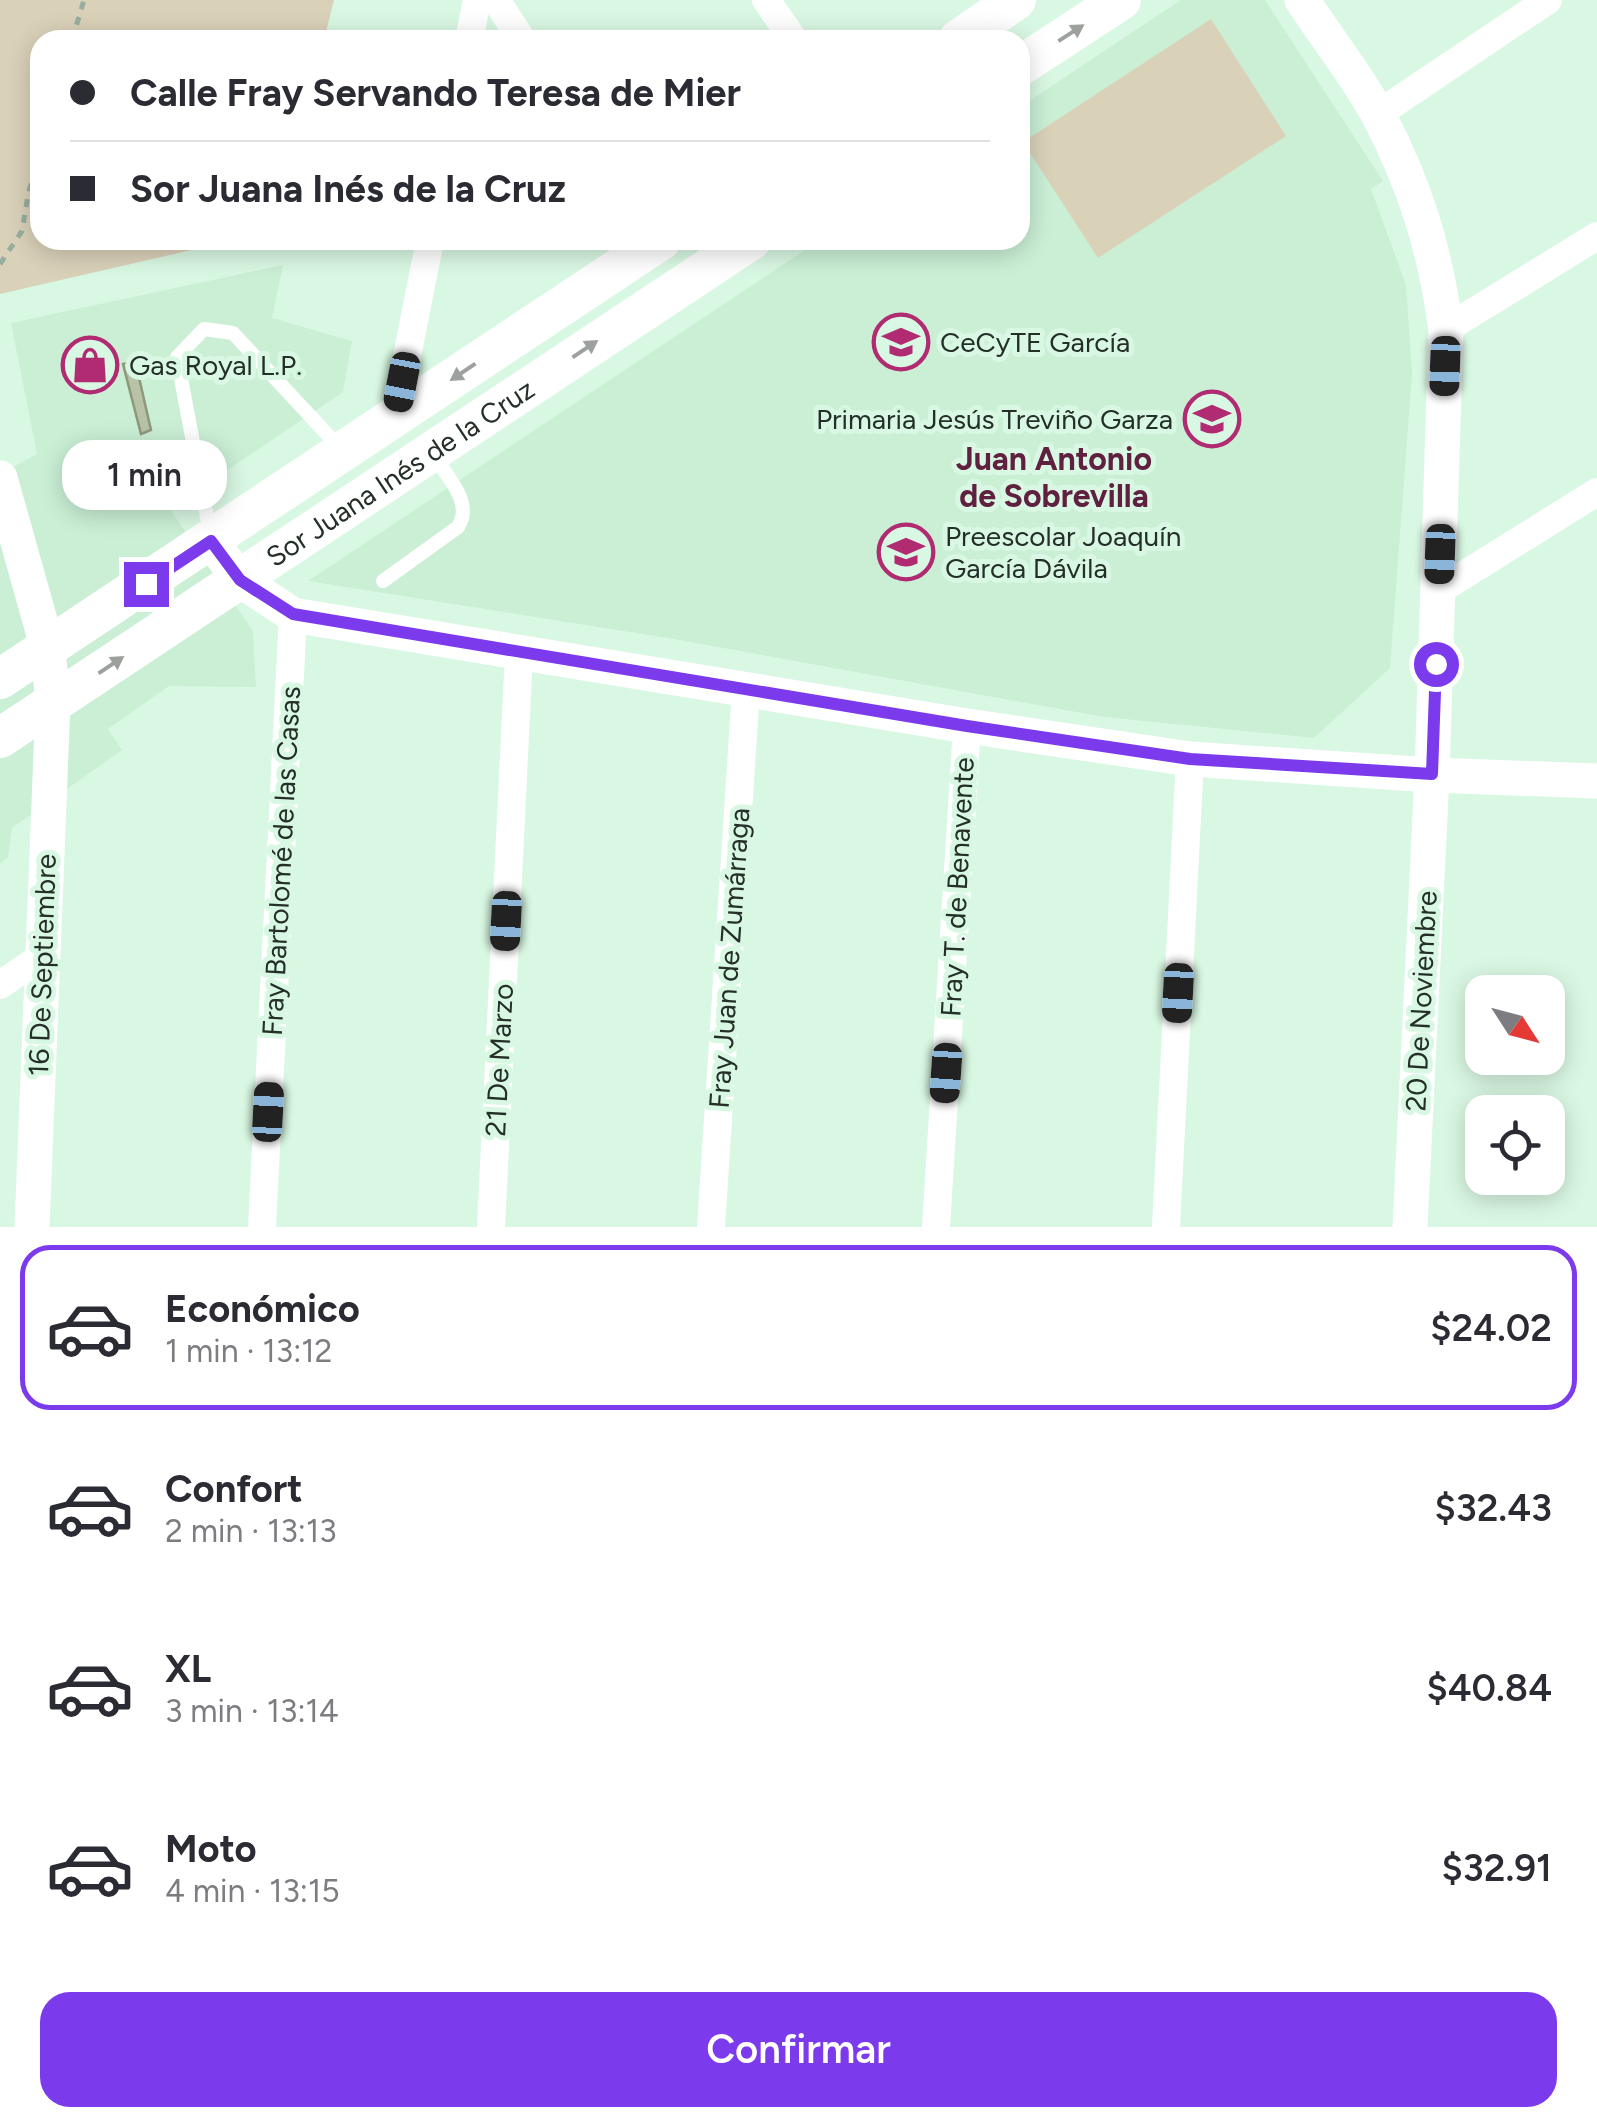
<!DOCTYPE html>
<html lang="es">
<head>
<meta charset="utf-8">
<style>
  body { margin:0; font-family:Figtree,sans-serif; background:#f2f2f3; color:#2b2b33; height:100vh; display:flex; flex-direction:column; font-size:38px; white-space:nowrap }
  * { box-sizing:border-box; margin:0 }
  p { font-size:32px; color:#7c7c81 }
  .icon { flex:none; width:55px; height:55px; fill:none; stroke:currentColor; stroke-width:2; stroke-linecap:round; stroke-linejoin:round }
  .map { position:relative; height:1227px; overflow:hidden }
  .panel { display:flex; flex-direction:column; background:#fff; flex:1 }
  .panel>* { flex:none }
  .banner { position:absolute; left:30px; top:30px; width:1000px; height:220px; border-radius:30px; box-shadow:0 5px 25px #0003; display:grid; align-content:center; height:220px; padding:0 40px; background:#fff }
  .needle { width:65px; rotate:126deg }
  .controls { position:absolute; left:1465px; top:975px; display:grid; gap:20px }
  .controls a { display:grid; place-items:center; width:100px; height:100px; border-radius:20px; background:#fff; box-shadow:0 5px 25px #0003; font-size:50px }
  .end { position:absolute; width:45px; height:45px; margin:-22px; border:12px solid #7c3aed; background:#fff; box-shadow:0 0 0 5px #fff }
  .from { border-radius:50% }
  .bubble { position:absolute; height:70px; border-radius:30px; background:#fff; box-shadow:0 5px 25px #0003; font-size:32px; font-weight:600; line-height:70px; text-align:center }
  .car { position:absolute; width:30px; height:60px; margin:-30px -15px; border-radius:12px; box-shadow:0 0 8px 2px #0007; background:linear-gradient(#222 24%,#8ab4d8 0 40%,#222 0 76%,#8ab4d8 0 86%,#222 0) }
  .banner b { display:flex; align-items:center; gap:35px; height:95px; font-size:38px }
  .banner b+b { border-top:2px solid #e1e1e2 }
  .banner i { width:25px; height:25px; background:#2b2b33 }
  ul { padding:18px 0 0; list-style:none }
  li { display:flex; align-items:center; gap:30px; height:165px; margin:0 20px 15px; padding:0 20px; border:5px solid transparent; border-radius:30px }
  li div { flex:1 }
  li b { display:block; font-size:38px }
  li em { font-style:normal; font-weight:600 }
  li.selected { border-color:#7c3aed }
  li>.icon { width:90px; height:90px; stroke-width:1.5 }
  .action { display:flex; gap:20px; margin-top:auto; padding:20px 40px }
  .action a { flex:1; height:115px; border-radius:30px; background:#7c3aed; color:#fff; font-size:40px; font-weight:600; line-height:115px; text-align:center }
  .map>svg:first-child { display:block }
</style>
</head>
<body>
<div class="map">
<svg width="1597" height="1227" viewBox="0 0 1597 1227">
  <rect width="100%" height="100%" fill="#d9f8e3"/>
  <path fill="#caefd5" d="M1181 0H1265L1383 181 1371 189 1406 285 1412 374 1390 668 1314 738 1104 717 674 639 308 581 820 240H1020V107Z
    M283 265 272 318 352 341 343 392 170 509 253 631 256 687 169 686 108 729 122 750 12 828 8 858 0 863V474L37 454 11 323Z"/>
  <path fill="#dad1b9" d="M0 0H334L324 40H40V240H235L0 294Z
    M1211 19 1286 136 1098 258 1023 142Z"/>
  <path fill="#b8c2a6" stroke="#8e987b" stroke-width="2.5" d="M135 360 151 430 141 434 123 364Z
    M161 470 163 489 138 494 135 473Z"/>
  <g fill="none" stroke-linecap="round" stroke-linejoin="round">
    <path stroke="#97ae9e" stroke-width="5" stroke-dasharray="8 8" stroke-linecap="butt" d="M72 40 84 0
      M0 264 22 231 28 195 40 152"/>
    <path stroke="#fff" stroke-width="14" d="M210 533 177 357 204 329 233 333 340 448
      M383 581 458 527C474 502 447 477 434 456"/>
    <path stroke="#fff" stroke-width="28" d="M496 0 522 40
      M766 0 794 40
      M469 40 477 0
      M1378 114 1548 0
      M1446 329 1597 236
      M395 417 430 240
      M1438 591 1597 492
      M0 985 41 957
      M262 1227 293 615
      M491 1227 519 653
      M711 1227 746 689
      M936 1227 967 726
      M1166 1227 1190 759"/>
    <path stroke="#fff" stroke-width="35" d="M1302 0C1327 38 1358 77 1379 116 1416 187 1435 250 1446 329L1432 775 1410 1227
      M0 478 48 649 53 704 32 1227
      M211 541 240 580 293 615 967 726 1190 759 1432 775 1597 781"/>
    <g stroke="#fff" stroke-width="40">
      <path d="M958 40 1016 0"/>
      <path d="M1020 66 1121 0"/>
      <path d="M0 679 661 240"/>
      <path id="s1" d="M0 738 751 240"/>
    </g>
  </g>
  <defs><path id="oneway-solid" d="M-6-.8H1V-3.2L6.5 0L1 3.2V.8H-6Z" transform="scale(2.5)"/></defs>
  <g fill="#9ca19e">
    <use href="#oneway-solid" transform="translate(1071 33) rotate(-33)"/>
    <use href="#oneway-solid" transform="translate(585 349) rotate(-34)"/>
    <use href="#oneway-solid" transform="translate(463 372) rotate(146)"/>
    <use href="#oneway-solid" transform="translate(111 665) rotate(-34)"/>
  </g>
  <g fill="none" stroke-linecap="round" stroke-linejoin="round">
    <path stroke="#7c3aed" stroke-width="12" d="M146 584 211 541 240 580 293 614 967 726 1190 759 1432 774 1436 664"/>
  </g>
  <defs>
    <g id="university-ring" transform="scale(2.875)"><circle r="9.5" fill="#d9f8e3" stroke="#b02b72" stroke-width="1.5"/><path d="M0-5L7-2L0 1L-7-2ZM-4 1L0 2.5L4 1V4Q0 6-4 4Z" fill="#b02b72"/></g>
    <g id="shop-ring" transform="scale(2.875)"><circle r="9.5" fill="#d9f8e3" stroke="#b02b72" stroke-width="1.5"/><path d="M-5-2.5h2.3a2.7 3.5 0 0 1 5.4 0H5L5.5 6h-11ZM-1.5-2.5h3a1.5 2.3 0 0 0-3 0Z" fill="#b02b72"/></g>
    <g id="school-ring" transform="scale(2.875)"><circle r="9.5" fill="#d9f8e3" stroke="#b02b72" stroke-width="1.5"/><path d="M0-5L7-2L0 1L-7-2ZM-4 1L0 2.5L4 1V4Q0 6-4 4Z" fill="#b02b72"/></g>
  </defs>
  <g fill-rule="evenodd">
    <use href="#university-ring" x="901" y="342"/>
    <use href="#shop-ring" x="90" y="365"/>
    <use href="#school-ring" x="1212" y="419"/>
    <use href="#school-ring" x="906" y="552"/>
  </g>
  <g text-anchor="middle" stroke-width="10" stroke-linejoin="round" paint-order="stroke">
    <g font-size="28" fill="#242f28" stroke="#d9f8e3" text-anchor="start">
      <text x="940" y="352">CeCyTE García</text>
      <text x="129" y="375">Gas Royal L.P.</text>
      <text x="1173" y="429" text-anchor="end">Primaria Jesús Treviño Garza</text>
      <text x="945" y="546">Preescolar Joaquín<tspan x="945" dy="32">García Dávila</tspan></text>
    </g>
    <g font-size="28" fill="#242f28" stroke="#d9f8e3">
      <text dy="10" stroke="none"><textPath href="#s1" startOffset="480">Sor Juana Inés de la Cruz</textPath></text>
      <text transform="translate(281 861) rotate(-87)" y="10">Fray Bartolomé de las Casas</text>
      <text transform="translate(957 887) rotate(-87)" y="10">Fray T. de Benavente</text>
      <text transform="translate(729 958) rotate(-86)" y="10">Fray Juan de Zumárraga</text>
      <text transform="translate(42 965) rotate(-88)" y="10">16 De Septiembre</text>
      <text transform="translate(1421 1001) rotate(-87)" y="10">20 De Noviembre</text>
      <text transform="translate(499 1060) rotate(-87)" y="10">21 De Marzo</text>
    </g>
    <g font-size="32" font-weight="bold" fill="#602040" stroke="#d9f8e3">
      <text x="1054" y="470">Juan Antonio<tspan x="1054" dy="37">de Sobrevilla</tspan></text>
    </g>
  </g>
</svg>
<div class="controls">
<a><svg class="needle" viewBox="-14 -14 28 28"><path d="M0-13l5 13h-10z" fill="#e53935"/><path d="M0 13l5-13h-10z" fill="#7c7c81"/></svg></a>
<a><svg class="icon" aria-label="locate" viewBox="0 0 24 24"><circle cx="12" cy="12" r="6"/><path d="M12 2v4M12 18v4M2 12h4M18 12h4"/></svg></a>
</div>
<i class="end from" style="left:1436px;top:664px"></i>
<i class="end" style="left:146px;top:584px"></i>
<div class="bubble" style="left:62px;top:440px;width:165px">1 min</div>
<i class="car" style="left:1445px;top:366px;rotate:182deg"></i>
<i class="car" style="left:402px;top:382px;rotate:191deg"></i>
<i class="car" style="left:1440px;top:554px;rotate:182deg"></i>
<i class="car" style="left:506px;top:921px;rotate:183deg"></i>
<i class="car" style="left:1178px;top:993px;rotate:183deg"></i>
<i class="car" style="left:946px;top:1073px;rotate:184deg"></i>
<i class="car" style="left:268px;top:1112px;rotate:3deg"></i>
<div class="banner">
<b><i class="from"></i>Calle Fray Servando Teresa de Mier</b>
<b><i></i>Sor Juana Inés de la Cruz</b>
</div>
</div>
<section class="panel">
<ul>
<li class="selected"><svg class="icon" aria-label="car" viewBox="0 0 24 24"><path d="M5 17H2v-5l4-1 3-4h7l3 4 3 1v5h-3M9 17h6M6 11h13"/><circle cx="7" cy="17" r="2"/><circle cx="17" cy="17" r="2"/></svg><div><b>Económico</b><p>1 min · 13:12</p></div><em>$24.02</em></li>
<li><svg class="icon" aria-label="car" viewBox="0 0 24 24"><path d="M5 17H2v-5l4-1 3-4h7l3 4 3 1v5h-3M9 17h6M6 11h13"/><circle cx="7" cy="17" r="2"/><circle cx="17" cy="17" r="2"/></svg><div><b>Confort</b><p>2 min · 13:13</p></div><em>$32.43</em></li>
<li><svg class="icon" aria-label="car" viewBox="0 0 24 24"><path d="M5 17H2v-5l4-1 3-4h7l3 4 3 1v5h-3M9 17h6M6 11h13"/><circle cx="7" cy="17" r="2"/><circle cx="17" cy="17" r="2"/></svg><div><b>XL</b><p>3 min · 13:14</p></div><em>$40.84</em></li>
<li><svg class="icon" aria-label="car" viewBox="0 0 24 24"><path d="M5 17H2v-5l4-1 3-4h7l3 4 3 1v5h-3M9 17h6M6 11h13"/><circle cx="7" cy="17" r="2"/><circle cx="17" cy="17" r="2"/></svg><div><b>Moto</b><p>4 min · 13:15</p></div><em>$32.91</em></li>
</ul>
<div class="action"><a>Confirmar</a></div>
</section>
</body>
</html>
